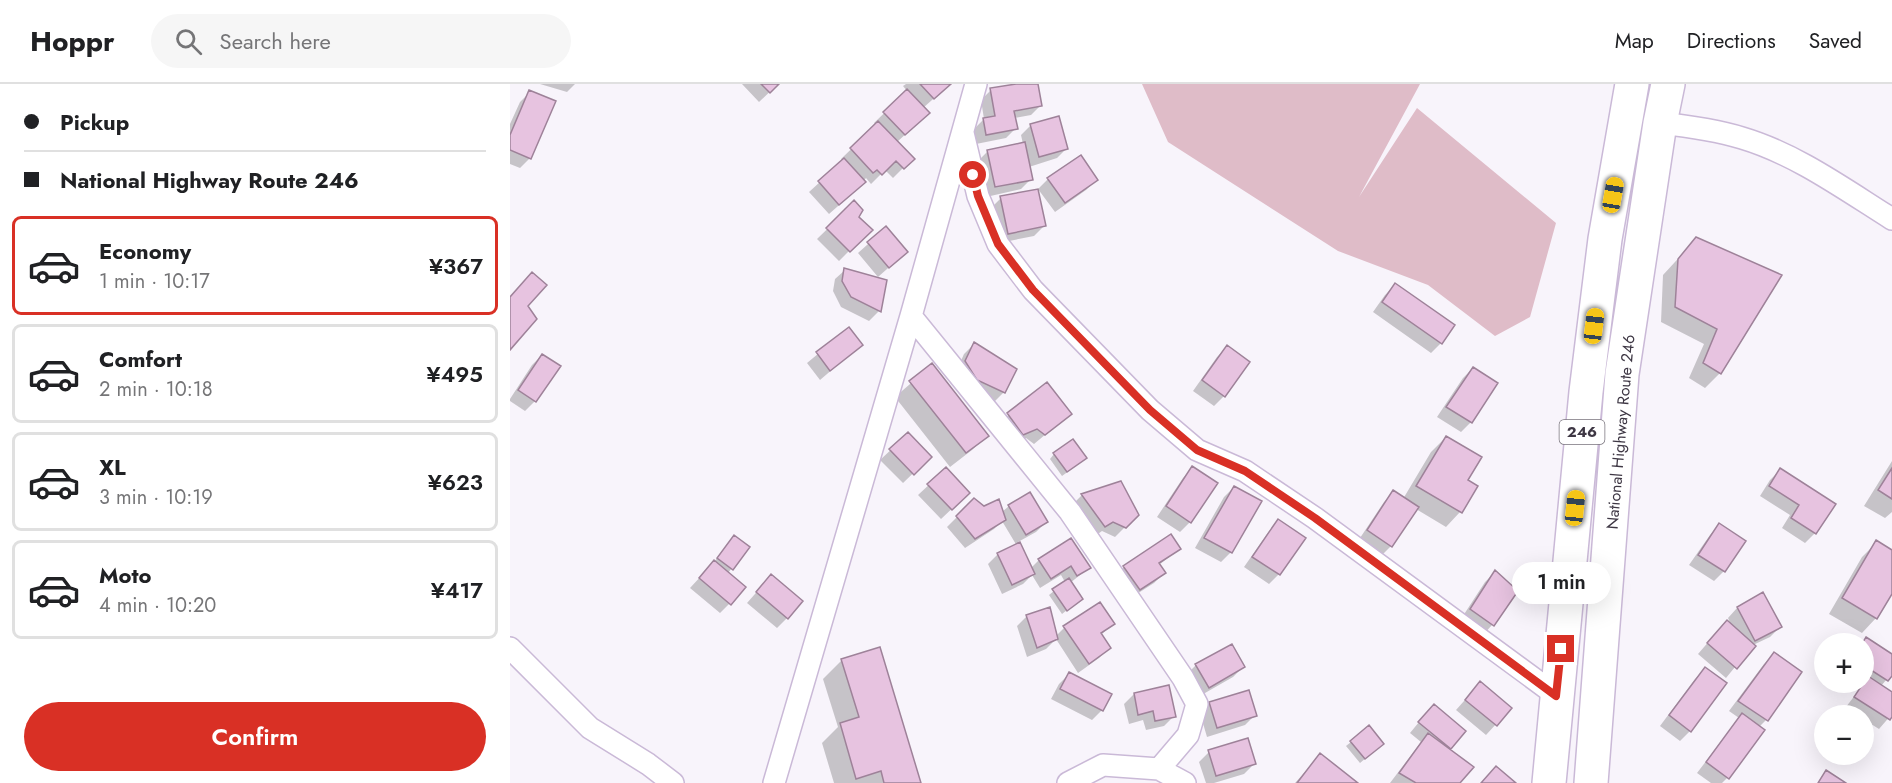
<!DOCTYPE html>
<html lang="en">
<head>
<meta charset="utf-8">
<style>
  body { margin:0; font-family:Jost,sans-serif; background:#f6f6f6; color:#202124; height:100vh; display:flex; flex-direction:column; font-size:22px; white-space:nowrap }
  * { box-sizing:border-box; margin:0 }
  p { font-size:20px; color:#757577 }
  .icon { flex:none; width:33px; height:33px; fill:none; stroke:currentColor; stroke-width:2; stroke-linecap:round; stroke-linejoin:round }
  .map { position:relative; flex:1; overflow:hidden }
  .side { display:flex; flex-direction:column; background:#fff; width:510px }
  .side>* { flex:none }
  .top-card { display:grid; align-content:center; height:132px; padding:0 24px; background:#fff }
  .controls { position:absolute; left:1304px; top:549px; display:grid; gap:12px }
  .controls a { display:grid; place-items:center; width:60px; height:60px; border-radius:50%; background:#fff; box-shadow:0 6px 24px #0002; font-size:30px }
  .end { position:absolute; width:27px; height:27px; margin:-14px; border:8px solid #d93025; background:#fff; box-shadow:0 0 0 3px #fff }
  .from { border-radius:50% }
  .bubble { position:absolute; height:42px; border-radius:21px; background:#fff; box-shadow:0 6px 24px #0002; font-size:20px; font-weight:600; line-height:42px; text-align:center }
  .car { position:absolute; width:18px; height:36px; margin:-18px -9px; border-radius:8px; box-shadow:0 0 4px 2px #0007; background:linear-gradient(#f5c518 24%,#345 0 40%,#f5c518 0 76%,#345 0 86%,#f5c518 0) }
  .top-card b { display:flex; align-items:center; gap:21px; height:57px; font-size:22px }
  .top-card b+b { border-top:2px solid #e0e0e0 }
  .top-card i { width:15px; height:15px; background:#202124 }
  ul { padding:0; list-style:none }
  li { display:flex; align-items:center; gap:18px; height:99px; margin:0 12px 9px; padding:0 12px; border:3px solid #e0e0e0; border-radius:9px }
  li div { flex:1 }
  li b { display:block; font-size:22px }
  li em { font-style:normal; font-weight:600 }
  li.selected { border-color:#d93025 }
  li>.icon { width:54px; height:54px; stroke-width:1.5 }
  .button { display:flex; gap:12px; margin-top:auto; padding:12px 24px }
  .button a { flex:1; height:69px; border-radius:36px; background:#d93025; color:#fff; font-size:24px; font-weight:600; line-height:69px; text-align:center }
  header { display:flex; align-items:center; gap:36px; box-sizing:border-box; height:84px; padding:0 30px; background:#fff; border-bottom:2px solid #e0e0e0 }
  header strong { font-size:28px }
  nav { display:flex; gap:33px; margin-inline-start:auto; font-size:21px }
  .search { width:420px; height:54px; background:#f6f6f6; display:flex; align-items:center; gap:15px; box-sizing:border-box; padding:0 21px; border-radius:33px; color:#757577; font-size:22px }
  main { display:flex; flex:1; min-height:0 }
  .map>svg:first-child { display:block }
</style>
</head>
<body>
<header>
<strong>Hoppr</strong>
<div class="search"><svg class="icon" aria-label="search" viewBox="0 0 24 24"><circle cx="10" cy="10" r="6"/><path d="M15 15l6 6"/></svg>Search here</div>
<nav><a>Map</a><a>Directions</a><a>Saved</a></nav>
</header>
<main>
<section class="side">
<div class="top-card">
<b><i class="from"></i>Pickup</b>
<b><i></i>National Highway Route 246</b>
</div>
<ul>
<li class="selected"><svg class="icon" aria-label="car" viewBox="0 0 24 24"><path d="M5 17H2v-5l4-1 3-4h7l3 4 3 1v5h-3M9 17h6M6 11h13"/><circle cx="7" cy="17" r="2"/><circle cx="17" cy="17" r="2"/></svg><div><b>Economy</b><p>1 min · 10:17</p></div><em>¥367</em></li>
<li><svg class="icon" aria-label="car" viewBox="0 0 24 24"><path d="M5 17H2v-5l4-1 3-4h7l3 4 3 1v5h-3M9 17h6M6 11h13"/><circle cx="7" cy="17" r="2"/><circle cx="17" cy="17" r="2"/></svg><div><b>Comfort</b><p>2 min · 10:18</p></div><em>¥495</em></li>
<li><svg class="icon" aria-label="car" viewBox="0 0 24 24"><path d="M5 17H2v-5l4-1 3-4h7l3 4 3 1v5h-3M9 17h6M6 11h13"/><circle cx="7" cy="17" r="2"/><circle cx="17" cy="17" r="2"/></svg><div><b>XL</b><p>3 min · 10:19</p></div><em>¥623</em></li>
<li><svg class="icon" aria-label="car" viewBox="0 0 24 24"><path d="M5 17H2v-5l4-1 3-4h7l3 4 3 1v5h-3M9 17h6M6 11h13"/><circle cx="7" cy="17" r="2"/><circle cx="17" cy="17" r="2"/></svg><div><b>Moto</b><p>4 min · 10:20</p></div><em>¥417</em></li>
</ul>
<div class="button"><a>Confirm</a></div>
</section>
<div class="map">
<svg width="1382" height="699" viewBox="0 0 1382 699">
  <rect width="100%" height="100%" fill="#f8f4fb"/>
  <path fill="#dfbcc8" d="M632 0H910L849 113 907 24 1046 139 1020 233 985 252 918 201 828 167 658 58Z"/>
  <path fill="#0003" d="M30 0H65L57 8Z
    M232 0H268L249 18Z
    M396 0H440L413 24 408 39 387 58 402 75 383 94 375 86 361 100 356 94 344 108 319 130 299 108 333 77 331 75 366 41 364 39 397 7 393 2Z
    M503 0H527L531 21 521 31 504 34 506 44 496 54 466 60 464 45 474 35 471 16 481 6 507 1Z
    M20 8V74L10 84 0 80V40L10 18Z
    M521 41 557 64 547 74 519 83 521 95 511 105 476 113 468 77 478 67 513 60 511 51Z
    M538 95 586 96 576 106 545 128 528 105Z
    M491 114 534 142 524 152 489 159 481 124Z
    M344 119 347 133 360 146 329 177 307 155Z
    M376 144 386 177 368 193 348 169Z
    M1187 154 1269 191 1210 289 1195 304 1179 294 1194 260 1151 238 1153 191Z
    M335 186 369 227 359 237 331 223 323 207 325 195Z
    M885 201 931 259 921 269 863 228 875 211Z
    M338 245 351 261 310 296 297 279Z
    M464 260 494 308 484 318 446 288 454 270Z
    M717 263 738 278 714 312 704 322 683 307 707 273Z
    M32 271 25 317 15 327 0 317V315L22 281Z
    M422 281 477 351 462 366 440 383 385 313Z
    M963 284 986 300 961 338 951 348 927 333 953 294Z
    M536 300 560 330 524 360 516 354 503 360 488 340Z
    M398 350 420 373 393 399 370 376Z
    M936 353 956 397 965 403 950 428 936 443 906 425 881 462 871 472 848 457 874 418 884 408 893 415 921 368Z
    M544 370 570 379 552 392 540 375Z
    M1382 377V428L1375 434 1354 422Z
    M682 384 680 438 670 448 647 433 673 394Z
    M436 385 448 419 431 435 408 411Z
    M1270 386 1305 449 1295 459 1272 444 1280 431 1250 412 1260 396Z
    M724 403 750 418 721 468 711 478 685 464 714 413Z
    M572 411 627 431 605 453 592 447 585 452 562 421Z
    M464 416 474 424 492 428 499 422 536 438 526 448 508 458 521 484 529 476 561 456 579 484 560 499 571 515 552 530 539 511 555 498 551 491 530 504 522 491 513 500 492 510 478 480 488 470 507 462 492 437 484 445 455 464 437 443Z
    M769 437 794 454 769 490 759 500 734 483 759 447Z
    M1209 441 1234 457 1214 487 1204 497 1179 481 1200 451Z
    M220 458 238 464 218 489 220 519 210 529 180 504 204 478Z
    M1367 458 1366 534 1352 549 1319 530 1352 473Z
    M669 465 649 481 654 489 644 499 619 515 604 493 614 483Z
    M985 488 1006 507 982 541 973 551 951 535 975 498Z
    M252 502 277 534 267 544 237 519Z
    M1252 510 1270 543 1260 553 1243 561 1216 594 1188 570 1207 548 1222 543 1218 534 1227 524Z
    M517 532 546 552 554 544 603 539 591 551 599 564 589 574 568 589 546 555 536 565 517 573 507 542Z
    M1357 555 1382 589 1371 602 1382 630 1369 645 1353 635V632H1348L1336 623 1355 598 1352 560Z
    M1264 570 1256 636 1249 643 1217 694 1212 699H1201L1187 689 1229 634 1219 627 1254 580Z
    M332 576 409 699H324L312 659 328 643 313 595Z
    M686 581 733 583 723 593 688 613 676 591Z
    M1195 585 1180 647 1170 657 1150 642 1185 595Z
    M559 590 592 626 582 636 541 615 549 600Z
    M970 599 1000 625 976 651 946 626Z
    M624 610 664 632 654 642 636 646 633 636 619 640 614 620Z
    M700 619 745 631 735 641 697 653 690 629Z
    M914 632 954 647 938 666 948 699H880L911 658 900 649Z
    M841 658 868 664 850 679 836 662Z
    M699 668 744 680 734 690 704 699H696L689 678Z
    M810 671 846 699H785Z"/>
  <path fill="#e7c3e0" stroke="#9e8299" stroke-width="1.5" d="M251 0H269L260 9Z
    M410 0H441L424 15Z
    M506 0H528L532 22 504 27 508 45 476 51 473 34 485 32 480 4Z
    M397 5 420 29 395 51 373 28Z
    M19 6 46 17 21 75 0 66V51Z
    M549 32 558 65 529 73 520 40Z
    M368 37 405 75 394 85 386 77 372 91 367 86 363 89 340 64Z
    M515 58 523 96 485 103 477 66Z
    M571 71 588 96 555 119 537 94Z
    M334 74 356 98 329 121 308 97Z
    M528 105 536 142 498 150 490 112Z
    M344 116 353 126 349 133 363 146 340 168 316 144Z
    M376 142 398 168 379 184 357 158Z
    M1186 153 1272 191 1211 290 1193 279 1207 245 1165 223 1168 175Z
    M334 184 377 196 371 228 341 213 332 197Z
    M22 188 37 201 18 222 27 235 0 266V213Z
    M885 199 945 241 932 260 872 218Z
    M339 243 353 261 320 287 306 268Z
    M464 258 507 285 495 309 467 296 455 277Z
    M717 261 740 278 715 313 692 296Z
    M32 270 51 282 26 318 8 306Z
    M422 279 479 352 456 369 399 297Z
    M963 283 988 299 962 339 936 323Z
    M537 298 562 330 535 351 527 345 513 351 497 329Z
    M398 348 422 373 404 391 379 365Z
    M936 352 972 373 958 396 968 402 952 429 906 402Z
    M563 355 577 374 557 388 543 369Z
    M682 382 708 399 681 439 656 422Z
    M436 383 460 409 442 426 417 400Z
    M1270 384 1326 420 1306 450 1281 434 1289 421 1259 402Z
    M1382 384V415L1368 406Z
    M611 397 629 431 616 444 603 438 595 443 571 410Z
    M724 402 752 417 722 469 694 454Z
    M883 406 909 423 882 463 857 446Z
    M520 408 538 438 516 451 498 421Z
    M464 414 474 422 489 415 496 436 465 455 446 432Z
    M768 435 796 454 770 491 742 473Z
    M1209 439 1236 457 1215 488 1188 471Z
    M661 450 671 465 649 479 656 489 630 506 613 482Z
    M224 451 240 463 223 486 207 474Z
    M561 454 581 484 567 492 561 482 541 495 528 475Z
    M1366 456 1382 466V510L1367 535 1332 514Z
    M510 458 525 490 502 501 487 469Z
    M204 476 236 503 221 521 189 494Z
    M985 486 1008 507 984 542 960 525Z
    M261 490 293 517 278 535 246 508Z
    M559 494 573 515 557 527 542 505Z
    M1253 508 1272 543 1245 557 1227 523Z
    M590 518 605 540 591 549 601 564 579 580 553 542Z
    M540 523 548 555 527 564 516 531Z
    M1217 536 1246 562 1227 585 1197 559Z
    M1356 553 1382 570V592L1378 597 1353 581 1352 560Z
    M722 560 735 583 699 604 685 580Z
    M370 563 411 699H374L371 687 346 695 330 639 349 633 331 575Z
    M1264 568 1292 588 1258 637 1228 617Z
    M1195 583 1217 599 1181 648 1159 631Z
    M559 588 602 610 593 627 550 605Z
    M1358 592 1382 608V633L1380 636 1344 613Z
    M970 597 1002 624 987 642 955 616Z
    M659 601 666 633 645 637 643 627 628 631 624 609Z
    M739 606 747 632 707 644 699 618Z
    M924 620 956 647 941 665 908 638Z
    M1232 629 1255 646 1219 695 1196 678Z
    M859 641 874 660 855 675 840 657Z
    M918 649 964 683 950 699H906L889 689Z
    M738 654 746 680 706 692 698 666Z
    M810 669 848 699H787Z
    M986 682 1006 699H971Z
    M1316 686 1336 699H1308Z"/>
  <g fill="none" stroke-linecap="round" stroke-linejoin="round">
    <g stroke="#cab9d7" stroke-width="24">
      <path id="minor" d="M1150 39C1177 42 1206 46 1232 54 1286 70 1334 105 1382 135
        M453 49 468 112 488 160 523 206 640 326 687 366 735 387 805 434 1046 611
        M401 232 560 428 673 594 687 620 678 651 649 685
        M0 564 80 644 138 680 163 699
        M264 699 401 232 466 0
        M558 699 593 681 649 685 675 699"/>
    </g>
    <g stroke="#cab9d7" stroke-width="36">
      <path id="trunk" d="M1039 699 1076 308 1095 155 1122 0
        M1081 699 1112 290 1150 39 1158 0"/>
    </g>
    <use href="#minor" stroke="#fff" stroke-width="21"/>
    <use href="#trunk" stroke="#fff" stroke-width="33"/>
  </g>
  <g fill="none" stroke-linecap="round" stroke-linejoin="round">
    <path stroke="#d93025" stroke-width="8" d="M463 91 468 112 488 160 523 206 640 326 687 366 735 387 805 434 1046 612 1051 565"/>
  </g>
  <g text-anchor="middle" stroke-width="4.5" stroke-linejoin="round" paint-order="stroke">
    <rect fill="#fff" stroke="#78737c" stroke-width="1.5" x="1049.5" y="336" width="45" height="24" rx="4.5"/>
    <g font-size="15" font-weight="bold" fill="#3e3744">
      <text x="1072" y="353">246</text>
    </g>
    <g font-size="16" fill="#3e3744" stroke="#fff">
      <text transform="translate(1110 348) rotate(-85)" y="6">National Highway Route 246</text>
    </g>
  </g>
</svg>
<div class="controls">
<a>+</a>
<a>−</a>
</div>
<i class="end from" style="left:463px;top:91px"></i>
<i class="end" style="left:1051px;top:565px"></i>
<div class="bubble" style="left:1002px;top:478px;width:99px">1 min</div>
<i class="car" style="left:1103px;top:111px;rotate:10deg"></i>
<i class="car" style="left:1084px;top:242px;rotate:7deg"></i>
<i class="car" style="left:1065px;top:424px;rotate:6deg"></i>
</div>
</main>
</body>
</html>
